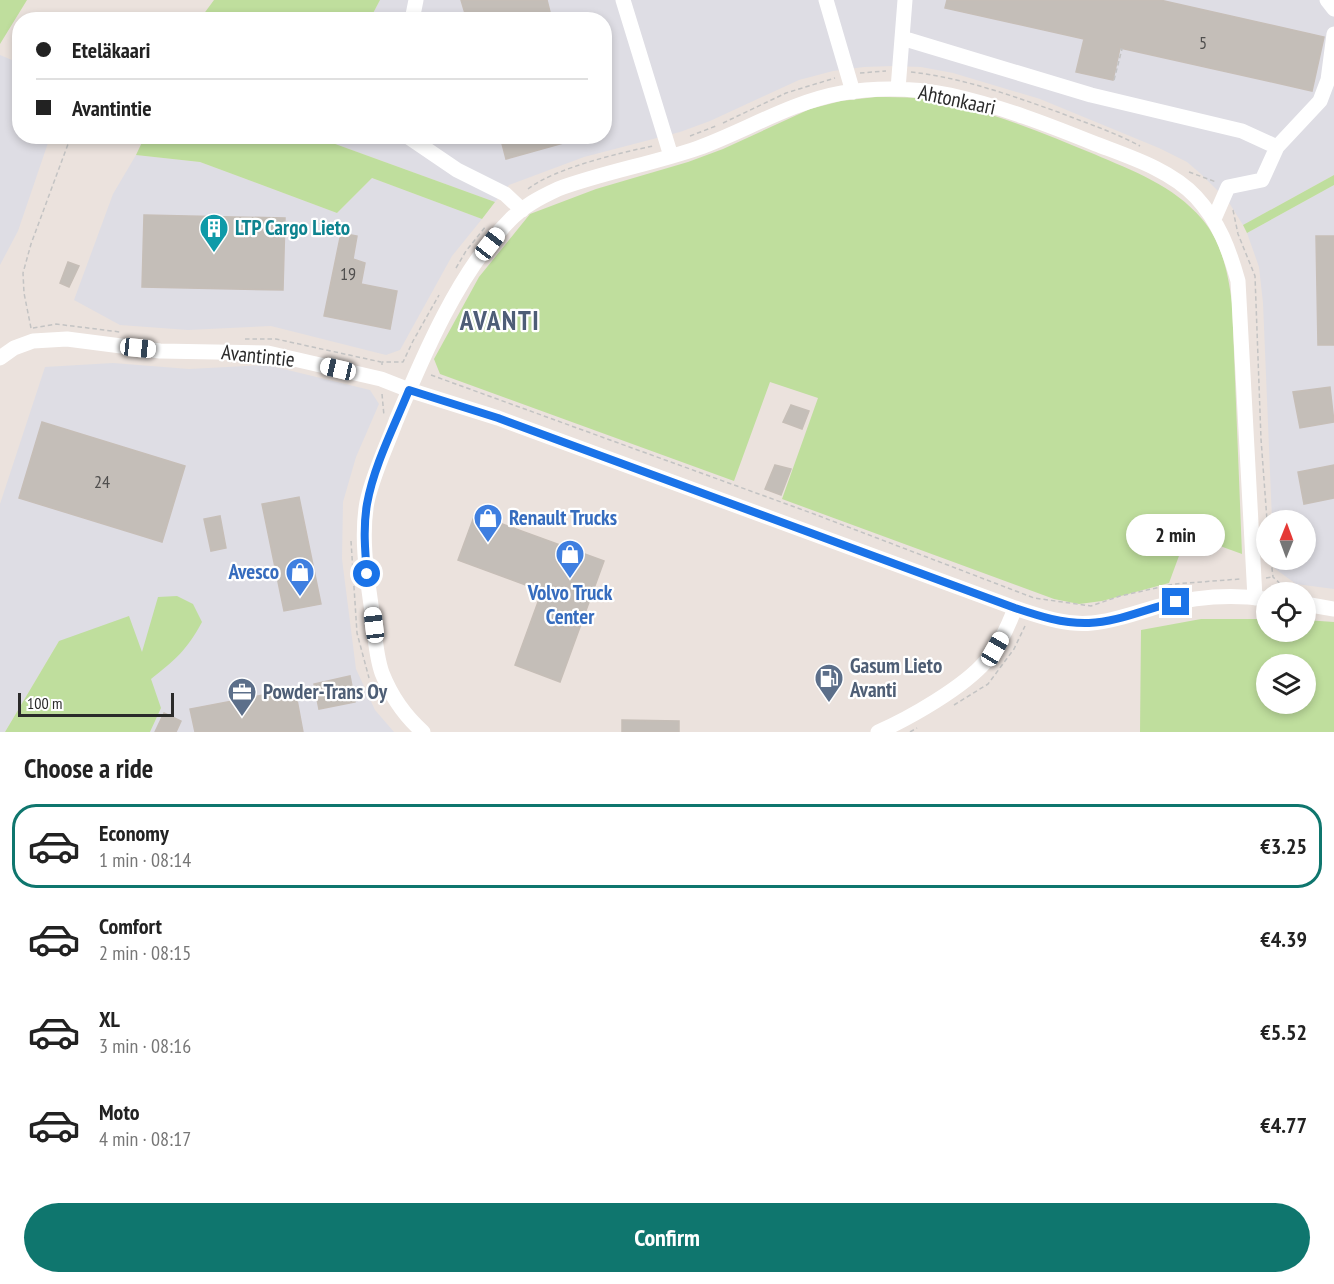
<!DOCTYPE html>
<html lang="en">
<head>
<meta charset="utf-8">
<style>
  body { margin:0; font-family:"PT Sans Narrow",sans-serif; background:#f2f2f2; color:#222; height:100vh; display:flex; flex-direction:column; font-size:22px; white-space:nowrap }
  * { box-sizing:border-box; margin:0 }
  p { font-size:20px; color:#767676 }
  .icon { flex:none; width:33px; height:33px; fill:none; stroke:currentColor; stroke-width:2; stroke-linecap:round; stroke-linejoin:round }
  .map { position:relative; height:732px; overflow:hidden }
  .details { display:flex; flex-direction:column; background:#fff; flex:1 }
  .details>* { flex:none }
  .hud { position:absolute; left:12px; top:12px; width:600px; height:132px; border-radius:24px; box-shadow:0 3px 9px #0003; display:grid; align-content:center; height:132px; padding:0 24px; background:#fff }
  .needle { width:39px; rotate:1deg }
  .tools { position:absolute; left:1256px; top:510px; display:grid; gap:12px }
  .tools a { display:grid; place-items:center; width:60px; height:60px; border-radius:50%; background:#fff; box-shadow:0 3px 9px #0003; font-size:30px }
  .scale { position:absolute; left:18px; bottom:15px; width:156px; box-sizing:border-box; padding-left:6px; border:3px solid #2a2a2a; border-top:0; font-size:16px; line-height:21px; white-space:nowrap; color:#2a2a2a; -webkit-text-stroke:4px #fff; paint-order:stroke }
  .end { position:absolute; width:27px; height:27px; margin:-14px; border:8px solid #1a73e8; background:#fff; box-shadow:0 0 0 3px #fff }
  .from { border-radius:50% }
  .bubble { position:absolute; height:42px; border-radius:21px; background:#fff; box-shadow:0 3px 9px #0003; font-size:20px; font-weight:600; line-height:42px; text-align:center }
  .car { position:absolute; width:18px; height:36px; margin:-18px -9px; border-radius:8px; box-shadow:0 0 4px 2px #0007; background:linear-gradient(#fff 24%,#345 0 40%,#fff 0 76%,#345 0 86%,#fff 0) }
  .hud b { display:flex; align-items:center; gap:21px; height:57px; font-size:22px }
  .hud b+b { border-top:2px solid #e0e0e0 }
  .hud i { width:15px; height:15px; background:#222 }
  ul { padding:0; list-style:none }
  li { display:flex; align-items:center; gap:18px; height:84px; margin:0 12px 9px; padding:0 12px; border:3px solid transparent; border-radius:24px }
  li div { flex:1 }
  li b { display:block; font-size:22px }
  li em { font-style:normal; font-weight:600 }
  li.selected { border-color:#0f766e }
  li>.icon { width:54px; height:54px; stroke-width:1.5 }
  h2 { padding:0 24px; font-size:27px; line-height:72px }
  .action { display:flex; gap:12px; margin-top:auto; padding:12px 24px }
  .action a { flex:1; height:69px; border-radius:36px; background:#0f766e; color:#fff; font-size:24px; font-weight:600; line-height:69px; text-align:center }
  .map>svg:first-child { display:block }
</style>
</head>
<body>
<div class="map">
<svg width="1334" height="732" viewBox="0 0 1334 732">
  <rect width="100%" height="100%" fill="#ebe2dd"/>
  <path fill="#dedde4" d="M380 0H1334V175L1243 225 1228 201 1201 174 1187 162 1159 148 1040 99 953 73 921 67 893 66 864 67 833 71 799 80 710 121 680 132 584 157 509 185 495 202 316 137 604 136V20L370 19Z
    M0 55 19 63 20 136 50 137 18 231 0 265Z
    M136 155 200 162 337 213 372 178 482 219 452 256 400 350 386 355 271 326 188 330 120 325 74 300 113 194Z
    M1334 185V589L1296 584 1274 568V560H1305V520H1272L1263 303 1259 267 1247 233Z
    M113 363 189 369 267 365 370 390 379 404 356 457 343 502 342 559 356 669 375 710 394 732H150L161 708 59 641 5 732H0V504L45 367Z"/>
  <path fill="#bfde9d" fill-rule="evenodd" d="M0 0H27L0 44Z
    M214 0H380L370 19H200Z
    M876 97C889 97 903 97 917 98 975 104 1040 132 1094 154 1133 171 1173 185 1202 219 1222 242 1228 273 1232 303L1242 554 1187 534 1169 583 1102 601 1079 604 1054 599 782 499 818 398 770 382 734 481 440 374 434 359 479 277 530 214 596 189 688 162 723 149 810 109 841 101Z
    M145 136 316 137 495 202 482 219 372 178 337 213 200 162 136 155Z
    M1334 175V185L1247 233 1243 225Z
    M177 596 193 604 202 622C187 650 175 660 151 679L161 708 150 732H5L59 641 129 616 142 652 158 597Z
    M1201 619H1266V632H1305V620L1334 622V732H1140L1141 630ZM1266 664H1305V704H1266Z"/>
  <path fill="#c4beb8" stroke="#c6beb7" stroke-width="1.5" d="M461 0H547L552 20H467Z
    M947 0H1160L1324 37 1312 91 1120 48 1113 80 1076 72 1084 39 945 8Z
    M500 136H578V139L506 159Z
    M144 215 285 218 283 290 142 287Z
    M341 233 357 236 353 259 365 263 361 284 397 291 390 329 324 316Z
    M1316 236H1334V345H1318Z
    M68 262 79 266 69 287 60 283Z
    M1330 387 1334 422 1300 428 1293 392Z
    M791 405 809 411 802 429 783 422Z
    M42 422 185 466 162 542 19 498Z
    M775 465 791 469 781 495 765 489Z
    M1334 465V498L1304 504 1298 472Z
    M299 497 321 604 284 611 262 504Z
    M475 514 604 561 560 682 515 665 542 591 458 560Z
    M220 516 226 548 211 551 204 519Z
    M350 676 355 702 319 709 314 684Z
    M295 689 303 732H195L190 709Z
    M164 713 181 721 176 732H155Z
    M622 720 679 721V732H622Z"/>
  <g fill="none" stroke-linecap="round" stroke-linejoin="round">
    <path stroke="#c3c3c3" stroke-width="1.5" stroke-dasharray="4.5 3" stroke-linecap="butt" d="M911 72C963 78 1010 95 1058 112 1086 123 1114 132 1140 146
      M860 73 886 71
      M1114 80 1122 49H1120
      M723 123 786 93 835 78
      M690 136 716 126
      M1189 172 1216 182
      M528 189C555 168 619 153 653 146
      M1233 210 1238 234 1255 276 1261 439 1267 520
      M456 268 466 251 486 226
      M31 328 24 293 23 273 31 244 71 136
      M33 328 56 324 120 332
      M245 339H276L381 362
      M382 365V362H403L413 341 439 295
      M431 375 814 514 1034 598 1091 606 1120 596 1174 584 1240 579
      M382 394 384 416
      M351 541 357 633 369 678
      M1271 560 1273 577 1286 589 1300 592
      M1266 578 1273 577
      M954 705 988 684 1014 649 1025 626
      M910 732 917 728"/>
    <path stroke="#fff" stroke-width="15" d="M623 0 671 156
      M826 0 853 92
      M1327 0 1334 9
      M412 20 416 0
      M902 38 1091 95 1242 131 1277 147 1320 101 1328 80 1334 34
      M898 89 905 0
      M407 136 457 170 505 194 522 210
      M1214 219 1228 187 1262 180 1277 147
      M0 358 14 348 33 341 67 339 160 351 268 353 381 379 409 390 498 418 1015 608C1040 616 1066 626 1092 623 1116 621 1137 612 1160 606 1194 597 1231 594 1266 599
      M1305 604 1334 609
      M423 732C405 716 391 696 382 673 376 656 375 637 373 619 368 582 360 540 367 502 373 474 386 448 396 421 423 356 459 271 509 221 523 206 541 197 558 189 604 172 652 164 698 148 745 131 791 102 842 93 877 87 915 88 950 95 1000 106 1049 125 1096 144 1130 157 1171 170 1196 197 1219 222 1229 249 1238 281L1255 598
      M878 732C910 718 964 687 986 661 1000 645 1008 627 1015 608"/>
  </g>
  <g fill="none" stroke-linecap="round" stroke-linejoin="round">
    <path stroke="#1a73e8" stroke-width="8" d="M367 574C365 551 363 527 367 504 374 465 394 427 409 390L498 418 1015 608C1039 616 1063 624 1089 623 1119 622 1147 608 1176 602"/>
  </g>
  <defs>
    <g id="building-pin" transform="scale(1.5)"><path d="M0 17L-7.5 6A9.5 9.5 0 1 1 7.5 6Z" fill="#0f9aa8" stroke="#fff"/><path d="M-4-6H4V6H1V3H-1V6H-4ZM-2.5-4.3h1.7v1.8h-1.7ZM.8-4.3h1.7v1.8H.8ZM-2.5-1h1.7V.8h-1.7ZM.8-1h1.7V.8H.8Z" fill="#fff"/></g>
    <g id="shop-pin" transform="scale(1.5)"><path d="M0 17L-7.5 6A9.5 9.5 0 1 1 7.5 6Z" fill="#3f7fe0" stroke="#fff"/><path d="M-5-2.5h2.3a2.7 3.5 0 0 1 5.4 0H5L5.5 6h-11ZM-1.5-2.5h3a1.5 2.3 0 0 0-3 0Z" fill="#fff"/></g>
    <g id="fuel-pin" transform="scale(1.5)"><path d="M0 17L-7.5 6A9.5 9.5 0 1 1 7.5 6Z" fill="#5c6f8a" stroke="#fff"/><path d="M-5.5-6h7V0h2V4h1.3V-2.5L3-4.5l.8-.8L6-3V5H2.5V1h-1V6h-7ZM-4.2-4.7v3.2H.2V-4.7Z" fill="#fff"/></g>
    <g id="office-pin" transform="scale(1.5)"><path d="M0 17L-7.5 6A9.5 9.5 0 1 1 7.5 6Z" fill="#5c6f8a" stroke="#fff"/><path d="M-6-3h4V-5.5h4V-3h4V5H-6ZM-1-4.5V-3h2v-1.5ZM-6 0V1H6V0Z" fill="#fff"/></g>
  </defs>
  <g fill-rule="evenodd">
    <use href="#building-pin" x="214" y="228"/>
    <use href="#shop-pin" x="488" y="518"/>
    <use href="#shop-pin" x="570" y="554"/>
    <use href="#shop-pin" x="300" y="572"/>
    <use href="#fuel-pin" x="829" y="678"/>
    <use href="#office-pin" x="242" y="692"/>
  </g>
  <g text-anchor="middle" stroke-width="4.5" stroke-linejoin="round" paint-order="stroke">
    <g font-size="18" fill="#504f4e">
      <text x="1203" y="49">5</text>
      <text x="348" y="280">19</text>
      <text x="102" y="488">24</text>
    </g>
    <g font-size="21" fill="#2a2a2a" stroke="#fff">
      <text transform="translate(957 100) rotate(12)" y="7">Ahtonkaari</text>
      <text transform="translate(258 356) rotate(6)" y="7">Avantintie</text>
    </g>
    <g font-size="21" font-weight="bold" fill="#0d838f" stroke="#fff" text-anchor="start">
      <text x="235" y="235">LTP Cargo Lieto</text>
    </g>
    <g font-size="21" font-weight="bold" fill="#366cbe" stroke="#fff" text-anchor="start">
      <text x="509" y="525">Renault Trucks</text>
      <text x="279" y="579" text-anchor="end">Avesco</text>
      <text x="570" y="600" text-anchor="middle">Volvo Truck<tspan x="570" dy="24">Center</tspan></text>
    </g>
    <g font-size="21" font-weight="bold" fill="#4e5e75" stroke="#fff" text-anchor="start">
      <text x="850" y="673">Gasum Lieto<tspan x="850" dy="24">Avanti</tspan></text>
      <text x="263" y="699">Powder-Trans Oy</text>
    </g>
    <g font-size="27" font-weight="bold" letter-spacing="1.5" fill="#4e5d77" stroke="#fff">
      <text x="500" y="330">AVANTI</text>
    </g>
  </g>
</svg>
<div class="tools">
<a><svg class="needle" viewBox="-14 -14 28 28"><path d="M0-13l5 13h-10z" fill="#e53935"/><path d="M0 13l5-13h-10z" fill="#767676"/></svg></a>
<a><svg class="icon" aria-label="locate" viewBox="0 0 24 24"><circle cx="12" cy="12" r="6"/><path d="M12 2v4M12 18v4M2 12h4M18 12h4"/></svg></a>
<a><svg class="icon" aria-label="layers" viewBox="0 0 24 24"><path d="M12 4l9 5-9 5-9-5zM3 14l9 5 9-5"/></svg></a>
</div>
<div class="scale">100 m</div>
<i class="end from" style="left:367px;top:574px"></i>
<i class="end" style="left:1176px;top:602px"></i>
<div class="bubble" style="left:1126px;top:514px;width:99px">2 min</div>
<i class="car" style="left:490px;top:244px;rotate:38deg"></i>
<i class="car" style="left:138px;top:348px;rotate:96deg"></i>
<i class="car" style="left:338px;top:369px;rotate:283deg"></i>
<i class="car" style="left:374px;top:625px;rotate:353deg"></i>
<i class="car" style="left:995px;top:649px;rotate:30deg"></i>
<div class="hud">
<b><i class="from"></i>Eteläkaari</b>
<b><i></i>Avantintie</b>
</div>
</div>
<section class="details">
<h2>Choose a ride</h2>
<ul>
<li class="selected"><svg class="icon" aria-label="car" viewBox="0 0 24 24"><path d="M5 17H2v-5l4-1 3-4h7l3 4 3 1v5h-3M9 17h6M6 11h13"/><circle cx="7" cy="17" r="2"/><circle cx="17" cy="17" r="2"/></svg><div><b>Economy</b><p>1 min · 08:14</p></div><em>€3.25</em></li>
<li><svg class="icon" aria-label="car" viewBox="0 0 24 24"><path d="M5 17H2v-5l4-1 3-4h7l3 4 3 1v5h-3M9 17h6M6 11h13"/><circle cx="7" cy="17" r="2"/><circle cx="17" cy="17" r="2"/></svg><div><b>Comfort</b><p>2 min · 08:15</p></div><em>€4.39</em></li>
<li><svg class="icon" aria-label="car" viewBox="0 0 24 24"><path d="M5 17H2v-5l4-1 3-4h7l3 4 3 1v5h-3M9 17h6M6 11h13"/><circle cx="7" cy="17" r="2"/><circle cx="17" cy="17" r="2"/></svg><div><b>XL</b><p>3 min · 08:16</p></div><em>€5.52</em></li>
<li><svg class="icon" aria-label="car" viewBox="0 0 24 24"><path d="M5 17H2v-5l4-1 3-4h7l3 4 3 1v5h-3M9 17h6M6 11h13"/><circle cx="7" cy="17" r="2"/><circle cx="17" cy="17" r="2"/></svg><div><b>Moto</b><p>4 min · 08:17</p></div><em>€4.77</em></li>
</ul>
<div class="action"><a>Confirm</a></div>
</section>
</body>
</html>
